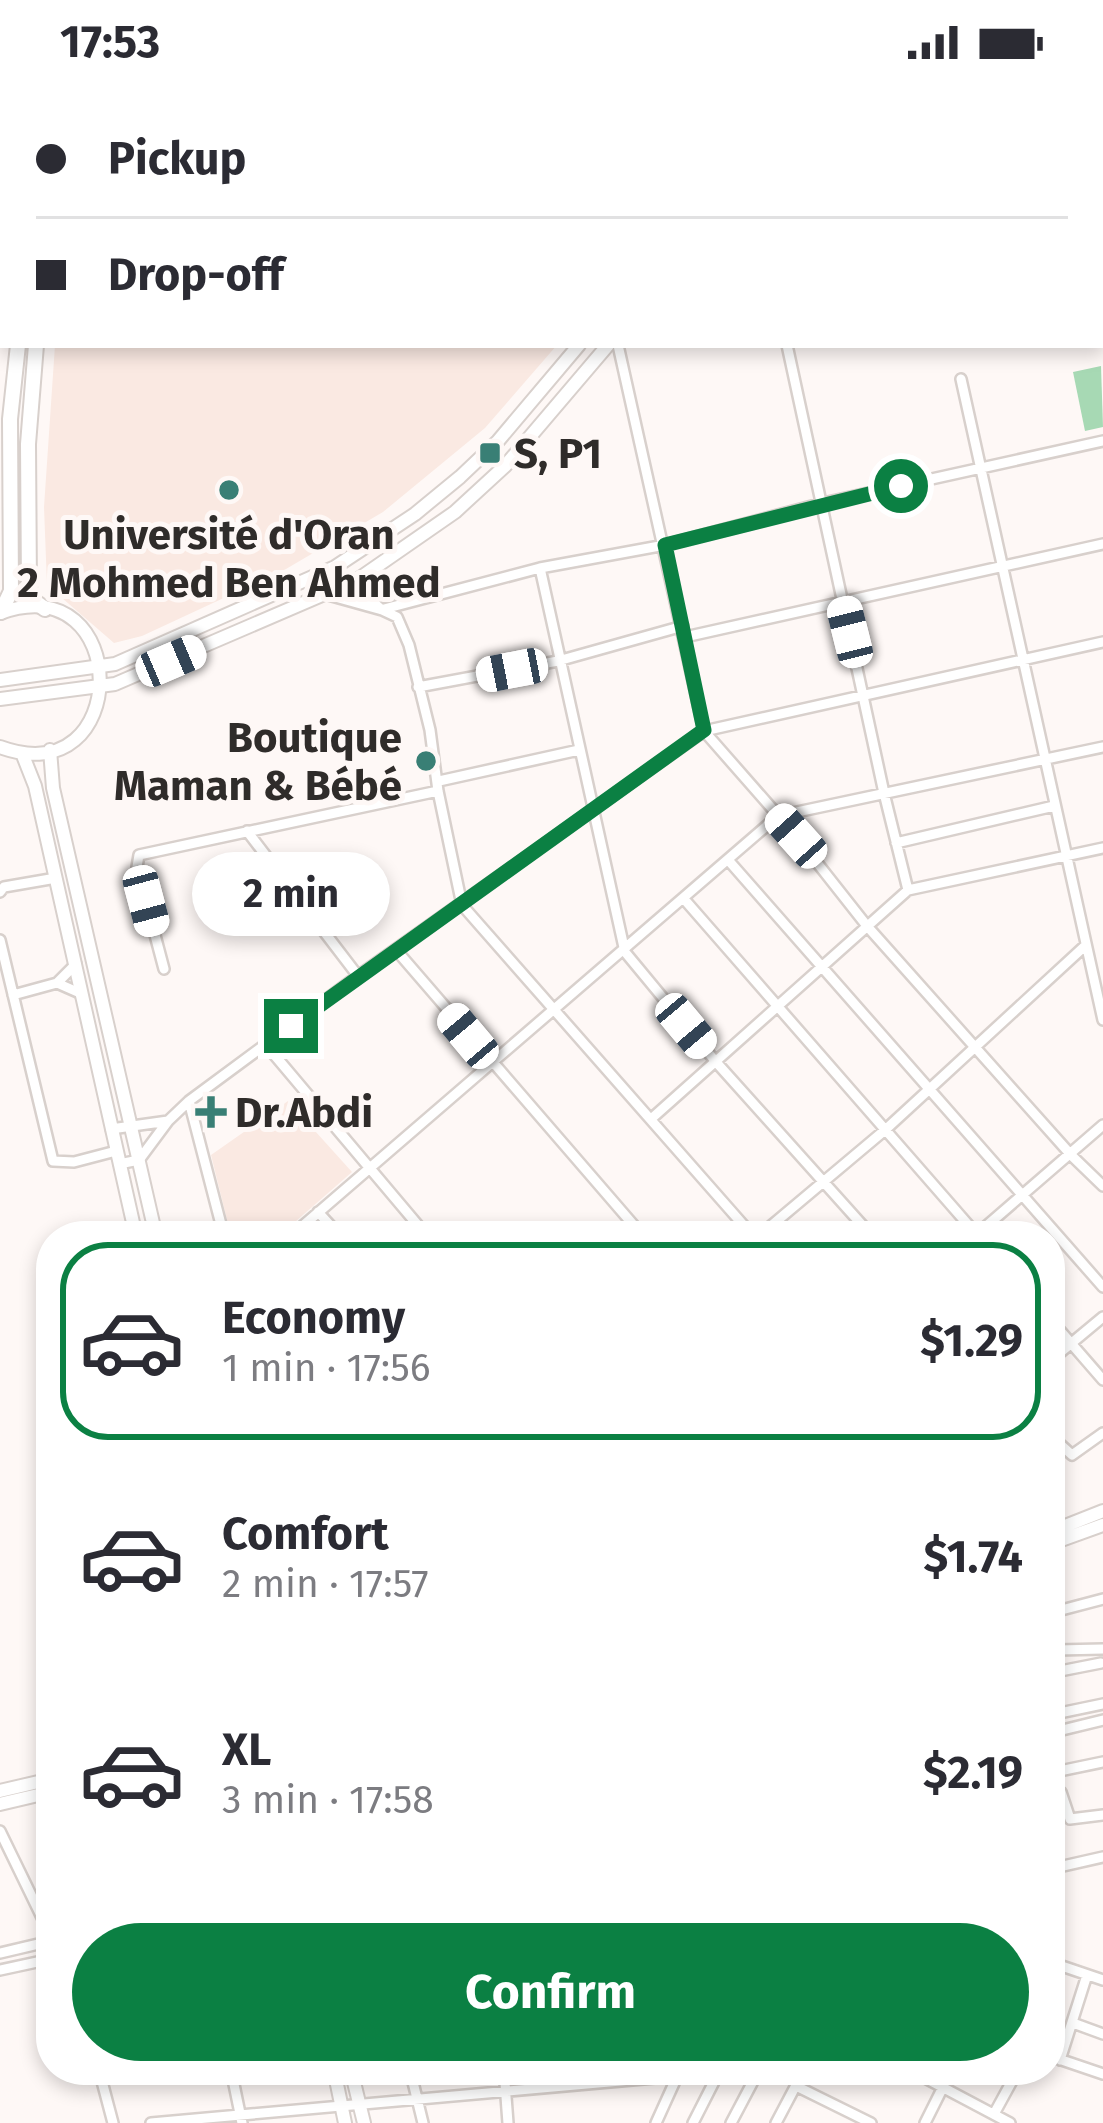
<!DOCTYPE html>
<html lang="en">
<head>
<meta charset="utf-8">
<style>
  body { margin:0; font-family:"Fira Sans",sans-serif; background:#f7f7f7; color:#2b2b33; height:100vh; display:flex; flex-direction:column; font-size:45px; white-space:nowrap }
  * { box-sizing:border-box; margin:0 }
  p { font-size:39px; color:#7c7c81 }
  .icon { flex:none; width:66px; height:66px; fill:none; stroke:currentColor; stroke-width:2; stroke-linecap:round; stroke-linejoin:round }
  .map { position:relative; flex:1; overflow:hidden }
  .details { position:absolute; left:36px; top:1137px; width:1029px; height:864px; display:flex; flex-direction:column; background:#fff; border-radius:48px; box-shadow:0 6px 18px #0003 }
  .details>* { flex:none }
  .banner { position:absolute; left:0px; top:0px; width:1104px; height:264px; box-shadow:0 6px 18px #0003; display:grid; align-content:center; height:264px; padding:0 36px; background:#fff }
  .end { position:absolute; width:54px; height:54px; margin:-27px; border:15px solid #0b8043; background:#fff; box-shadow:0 0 0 6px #fff }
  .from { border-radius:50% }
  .bubble { position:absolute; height:84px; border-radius:42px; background:#fff; box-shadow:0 6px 18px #0003; font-size:39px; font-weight:700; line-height:84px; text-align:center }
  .car { position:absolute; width:36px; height:72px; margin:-36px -18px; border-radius:15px; box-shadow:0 0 9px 3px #0007; background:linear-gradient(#fff 24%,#345 0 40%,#fff 0 76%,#345 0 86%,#fff 0) }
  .banner b { display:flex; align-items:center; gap:42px; height:114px; font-size:45px }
  .banner b+b { border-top:3px solid #e1e1e2 }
  .banner i { width:30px; height:30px; background:#2b2b33 }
  ul { padding:21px 0 0; list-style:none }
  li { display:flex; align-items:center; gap:36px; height:198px; margin:0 24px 18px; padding:0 12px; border:6px solid transparent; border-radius:48px }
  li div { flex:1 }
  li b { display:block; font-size:45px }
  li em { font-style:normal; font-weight:700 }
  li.selected { border-color:#0b8043 }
  li>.icon { width:108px; height:108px; stroke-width:1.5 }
  .button { display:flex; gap:24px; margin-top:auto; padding:24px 36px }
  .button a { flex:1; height:138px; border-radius:72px; background:#0b8043; color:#fff; font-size:48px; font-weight:700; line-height:138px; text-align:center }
  .status { display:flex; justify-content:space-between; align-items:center; height:84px; padding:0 60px; background:#fff; direction:ltr }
  .status svg { height:33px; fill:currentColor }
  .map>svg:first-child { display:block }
</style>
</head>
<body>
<div class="status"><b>17:53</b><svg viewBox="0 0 49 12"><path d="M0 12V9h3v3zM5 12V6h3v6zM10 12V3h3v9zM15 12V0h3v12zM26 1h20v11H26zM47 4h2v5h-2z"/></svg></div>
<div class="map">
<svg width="1103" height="2039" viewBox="0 0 1103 2039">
  <rect width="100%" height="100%" fill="#fef8f6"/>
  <path fill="#fae9e2" d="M91 0H817L90 3Z
    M55 261H557L485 344 383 428 286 485 142 552 114 559 47 501 44 423Z
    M288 1017 352 1088 279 1152H231L211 1071Z"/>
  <path fill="#a7d9b4" d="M1101 282 1103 343 1085 347 1073 288Z"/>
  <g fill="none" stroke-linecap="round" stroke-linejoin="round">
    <g stroke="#d8d0cc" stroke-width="14">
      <path id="minor" d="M618 261 704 647 796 752 867 842 1072 1072 1103 1102
        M787 261 884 709 908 806
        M961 295 1103 936
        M540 484 625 868 716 978 872 1152
        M328 511 382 526 359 506 357 496
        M384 525 540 484 665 461 823 419 1103 357
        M382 526 397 533 409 561 430 646 438 707 462 821 753 1152
        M685 553 1103 460
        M418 603 558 577 683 542
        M439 697 579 666
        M247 747 358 892
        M896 759 1054 722
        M729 777 1103 1203
        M0 808 4 803 56 794
        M684 815 978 1152
        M0 856 53 1077 74 1078 116 1067
        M397 867 643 1152
        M76 880 57 899 82 910
        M164 885 137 783 139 771 438 707
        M13 911 57 899
        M266 961 427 1152
        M189 1017 224 1152
        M651 1035 908 806 1103 764
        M111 1045 168 1037
        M119 1080 139 1076 168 1037 189 1017 358 892 704 647 1103 558
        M318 1128 340 1152
        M976 1151 1103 1041
        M291 1152 778 732 1103 663
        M759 1152 885 1046 1086 861
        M1050 1235 1103 1296
        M1050 1277 1103 1233
        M1050 1351 1072 1371 1103 1349
        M1050 1529 1103 1515
        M1050 1547 1057 1567
        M1057 1566 1103 1565
        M1050 1589 1101 1579
        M1050 1631 1103 1620
        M1050 1649 1103 1636
        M1050 1689 1103 1678
        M1050 1704 1061 1708 1070 1735 1103 1731
        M0 1747 51 1852
        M1050 1785 1103 1773
        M0 1869 51 1857
        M1050 1878 1103 1896
        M0 1886 51 1875
        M1073 1939 1103 1950
        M1050 1972 1103 1990
        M1060 1976 1087 1891
        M99 1986 113 2039
        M231 1986 242 2039
        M410 1986 423 2039
        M504 1986 508 2039
        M910 1986 1010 2039
        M796 2002 871 2039
        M994 2030 1018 1986
        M151 2039 677 1992
        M656 2039 680 1986
        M693 2039 720 1986
        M731 2039 759 1986
        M776 2039 804 1986
        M925 2039 942 2005"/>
    </g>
    <g stroke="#d8d0cc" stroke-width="16">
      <path id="major" d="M842 3 847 0
        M880 3 885 0
        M0 529C133 481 133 712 0 663
        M0 596 115 580 335 483 415 430 460 393 498 357 579 261
        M0 615 115 600 357 496 455 428 505 382 608 261
        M50 666 53 704 156 1152
        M22 669 35 702 136 1152
        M1050 1448 1103 1427
        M1050 1460 1103 1441
        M0 1707 51 1695
        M0 1720 51 1708
        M334 1986 345 2039
        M351 1986 364 2039"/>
    </g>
    <g stroke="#d8d0cc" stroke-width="18">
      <path id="highway" d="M53 3 54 0
        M73 3V0
        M36 261 28 360 29 504 34 517 45 525
        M1 528 11 507 10 335 18 261"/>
    </g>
    <use href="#minor" stroke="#fff" stroke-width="9"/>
    <use href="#major" stroke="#fff" stroke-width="12"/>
    <use href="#highway" stroke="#fff" stroke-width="14"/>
  </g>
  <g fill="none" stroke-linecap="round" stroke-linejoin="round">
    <path stroke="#0b8043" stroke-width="15" d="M291 942 704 646 665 461 901 402"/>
  </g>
  <g fill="#397f75" stroke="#fef8f6" stroke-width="4.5">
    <rect x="478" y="357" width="24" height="24" rx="6"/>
    <circle cx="229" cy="406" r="12"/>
    <circle cx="426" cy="677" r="12"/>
    <path d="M205 1010h12v12h12v12h-12v12h-12v-12h-12v-12h12z"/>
  </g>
  <g text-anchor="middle" stroke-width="10" stroke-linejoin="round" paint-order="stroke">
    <g font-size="42" font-weight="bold" fill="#2f2c2a" stroke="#fef8f6" text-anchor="start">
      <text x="514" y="384">S, P1</text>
      <text x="229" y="465" text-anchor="middle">Université d'Oran<tspan x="229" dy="48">2 Mohmed Ben Ahmed</tspan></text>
      <text x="402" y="668" text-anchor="end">Boutique<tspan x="402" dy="48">Maman &amp; Bébé</tspan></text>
      <text x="235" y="1043">Dr.Abdi</text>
    </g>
  </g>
</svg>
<i class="end from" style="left:901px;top:402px"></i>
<i class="end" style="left:291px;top:942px"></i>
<div class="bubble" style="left:192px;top:768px;width:198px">2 min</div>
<i class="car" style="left:850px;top:548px;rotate:346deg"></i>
<i class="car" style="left:171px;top:577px;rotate:67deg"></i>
<i class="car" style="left:512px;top:586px;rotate:259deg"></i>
<i class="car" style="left:796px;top:752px;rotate:318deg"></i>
<i class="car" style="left:146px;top:817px;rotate:165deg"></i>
<i class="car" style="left:686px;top:942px;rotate:140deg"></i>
<i class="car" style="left:468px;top:952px;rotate:320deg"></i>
<div class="banner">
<b><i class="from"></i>Pickup</b>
<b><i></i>Drop-off</b>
</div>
<section class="details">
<ul>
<li class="selected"><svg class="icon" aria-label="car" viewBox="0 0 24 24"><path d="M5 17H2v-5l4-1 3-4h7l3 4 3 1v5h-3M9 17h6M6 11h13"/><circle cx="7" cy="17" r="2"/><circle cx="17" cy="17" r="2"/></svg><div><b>Economy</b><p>1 min · 17:56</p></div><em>$1.29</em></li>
<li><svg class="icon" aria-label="car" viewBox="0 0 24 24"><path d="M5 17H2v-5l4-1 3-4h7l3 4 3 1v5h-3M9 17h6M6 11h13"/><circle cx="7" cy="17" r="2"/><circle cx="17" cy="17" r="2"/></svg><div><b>Comfort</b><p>2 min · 17:57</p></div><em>$1.74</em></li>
<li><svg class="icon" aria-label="car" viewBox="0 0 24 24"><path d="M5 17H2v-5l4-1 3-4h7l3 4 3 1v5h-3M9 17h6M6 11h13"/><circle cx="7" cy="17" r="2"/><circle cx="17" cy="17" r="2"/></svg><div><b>XL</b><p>3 min · 17:58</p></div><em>$2.19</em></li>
</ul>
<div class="button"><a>Confirm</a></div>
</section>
</div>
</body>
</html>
